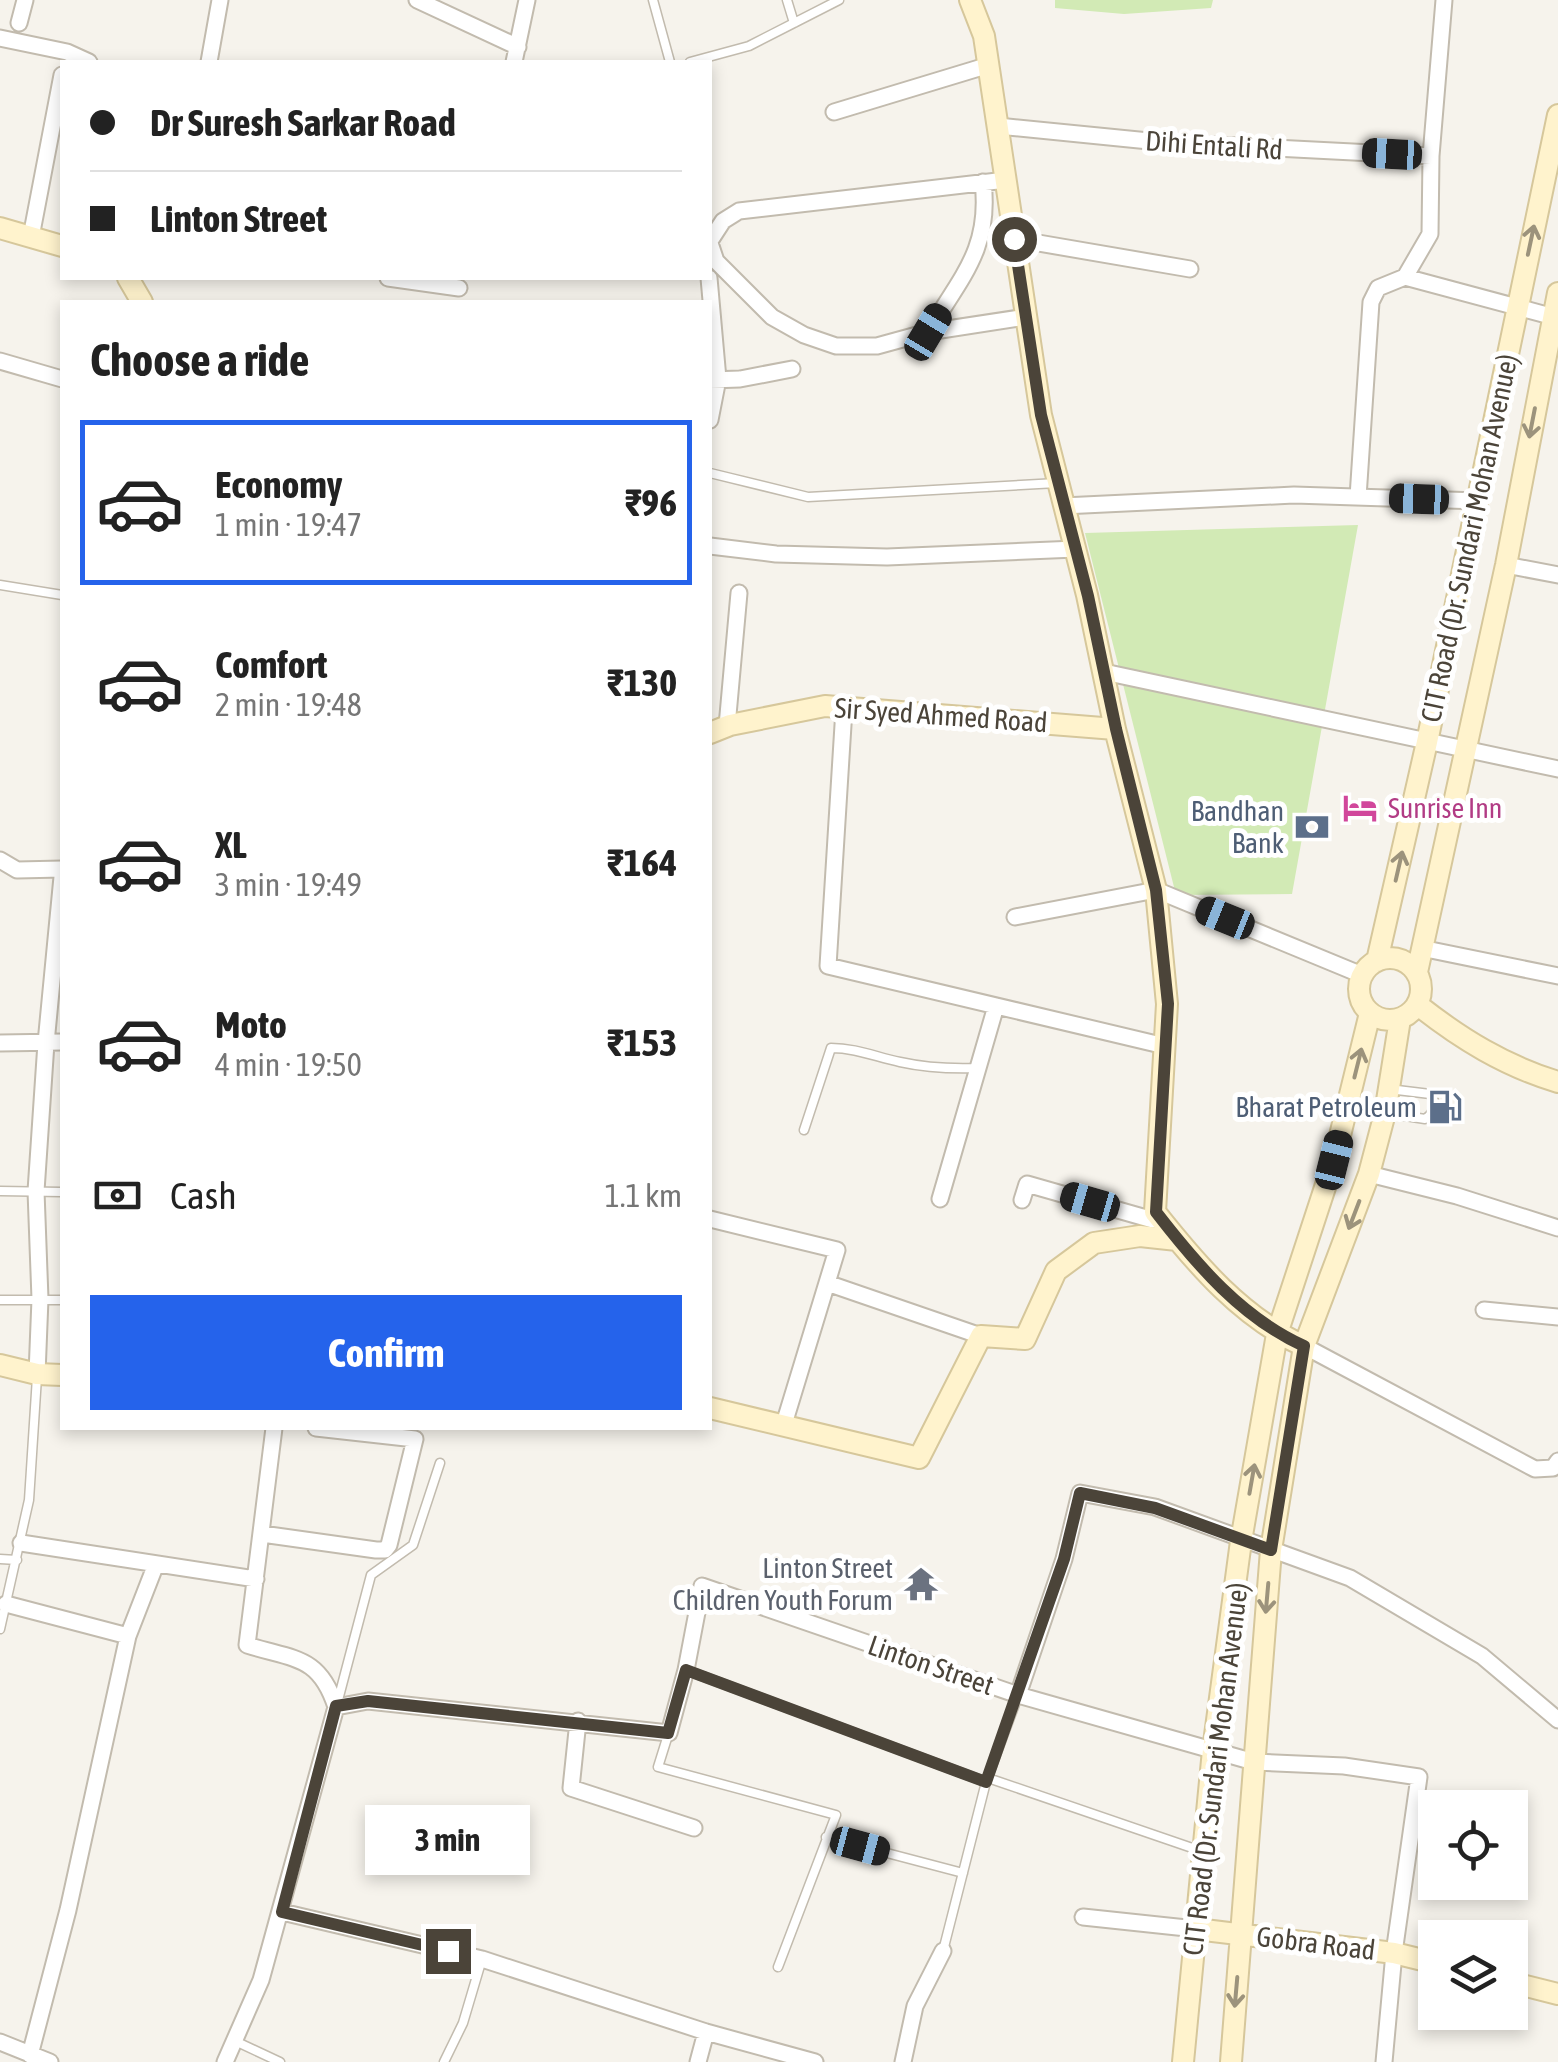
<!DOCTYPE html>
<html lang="en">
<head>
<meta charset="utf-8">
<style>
  body { margin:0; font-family:"Asap Condensed",sans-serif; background:#f6f6f6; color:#222; height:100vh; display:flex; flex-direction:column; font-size:38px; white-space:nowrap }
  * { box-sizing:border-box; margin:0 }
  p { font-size:32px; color:#767676 }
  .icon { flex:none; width:55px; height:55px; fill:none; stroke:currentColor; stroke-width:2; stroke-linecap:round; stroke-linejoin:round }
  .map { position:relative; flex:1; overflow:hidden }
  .sheet { position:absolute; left:60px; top:300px; width:652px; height:1130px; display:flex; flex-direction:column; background:#fff; border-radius:0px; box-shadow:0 5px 15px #0003 }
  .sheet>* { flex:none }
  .banner { position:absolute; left:60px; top:60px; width:652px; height:220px; border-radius:0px; box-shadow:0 5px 15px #0003; display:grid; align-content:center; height:220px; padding:0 30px; background:#fff }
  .buttons { position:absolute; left:1418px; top:1790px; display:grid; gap:20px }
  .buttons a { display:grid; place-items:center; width:110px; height:110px; border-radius:0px; background:#fff; box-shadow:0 5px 15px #0003; font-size:50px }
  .end { position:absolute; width:45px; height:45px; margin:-22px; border:12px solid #4b4439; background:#fff; box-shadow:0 0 0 5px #fff }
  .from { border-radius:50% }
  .bubble { position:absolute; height:70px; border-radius:0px; background:#fff; box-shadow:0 5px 15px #0003; font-size:32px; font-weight:700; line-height:70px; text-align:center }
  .car { position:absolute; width:30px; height:60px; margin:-30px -15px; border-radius:12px; box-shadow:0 0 8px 2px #0007; background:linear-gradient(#222 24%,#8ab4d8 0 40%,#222 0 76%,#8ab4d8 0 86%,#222 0) }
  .banner b { display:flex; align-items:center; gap:35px; height:95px; font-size:38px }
  .banner b+b { border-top:2px solid #e0e0e0 }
  .banner i { width:25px; height:25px; background:#222 }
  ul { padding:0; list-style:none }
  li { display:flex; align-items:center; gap:30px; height:165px; margin:0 20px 15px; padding:0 10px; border:5px solid transparent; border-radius:0px }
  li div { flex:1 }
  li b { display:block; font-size:38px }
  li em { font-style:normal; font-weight:700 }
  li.current { border-color:#2563eb }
  li>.icon { width:90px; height:90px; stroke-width:1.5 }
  h2 { padding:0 30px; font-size:45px; line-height:120px }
  .pay { display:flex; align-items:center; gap:25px; height:110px; padding:0 30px; font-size:38px }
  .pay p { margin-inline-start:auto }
  .cta { display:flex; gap:20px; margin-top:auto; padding:20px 30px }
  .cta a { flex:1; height:115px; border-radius:0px; background:#2563eb; color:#fff; font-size:40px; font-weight:700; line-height:115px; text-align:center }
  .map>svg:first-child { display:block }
</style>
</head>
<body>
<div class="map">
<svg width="1558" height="2062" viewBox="0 0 1558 2062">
  <rect width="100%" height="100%" fill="#f6f3ec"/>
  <path fill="#d2eab5" d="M1055 0H1213L1211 8 1124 14 1055 8Z
    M1358 525 1292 894 1176 895 1085 533Z"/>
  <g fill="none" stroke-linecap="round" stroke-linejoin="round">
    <g stroke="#c2bbae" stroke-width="11">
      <path id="lane" d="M653 0 670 62
        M787 0 794 23
        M690 62 749 46 839 0
        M710 473 808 497 1057 483
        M0 585 62 595
        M1386 1113 1425 1119C1434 1113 1438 1103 1430 1094L1389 1089
        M804 1130 831 1048C856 1048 876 1057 900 1062 927 1068 951 1069 978 1068
        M0 1191 62 1192
        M0 1300H62
        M0 1559 17 1560
        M0 1629 29 1500 37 1377
        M686 1670 986 1782
        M337 1704 371 1575 413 1545 440 1463
        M668 1735 658 1767 836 1815 778 1967
        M988 1778 1201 1851
        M826 1837 963 1873
        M943 1951 986 1782 1018 1696
        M235 2041 280 2062
        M444 2062 463 2023 482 1959"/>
    </g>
    <g stroke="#c2bbae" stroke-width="19">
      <path id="street" d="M417 0 518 47
        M1444 0 1431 156 1430 234 1405 277 1558 318
        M19 23 25 0
        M0 38 67 52 89 62
        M209 62 220 0
        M514 62 527 0
        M834 112 989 65
        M998 126 1159 142 1431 156
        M31 237 62 75
        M1015 239 1190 269
        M710 241 723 221 739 211 1006 180
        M710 243 716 261 772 317 804 335 836 346H877L928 332 1026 317
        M388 278 459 288
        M709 278 718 379 710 420
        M928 332C961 277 991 249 983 182
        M0 361 62 379
        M710 380 740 379 792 369
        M1358 497 1371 302 1378 288 1405 277
        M1063 506 1294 495 1479 501
        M710 546 776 554 887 557 1076 549
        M1506 565 1558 575
        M1104 672 1558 769
        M844 709 828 966 1165 1046
        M727 726 739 593
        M0 860 17 870 62 869
        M1015 917 1156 890 1362 975
        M1421 948 1558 976
        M0 1043 62 1042
        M1369 1174 1457 1196 1558 1228
        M940 1199 996 1006
        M1022 1200 1027 1184 1153 1220 1155 1210
        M710 1219 837 1250 784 1424
        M827 1283 981 1336
        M1484 1310 1558 1317
        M1304 1346 1535 1469 1553 1468 1558 1461
        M37 1374 40 1299 36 1191 46 1043 62 877
        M274 1428 247 1645C294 1660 319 1655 336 1707
        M262 1534 376 1550H385L389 1545 415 1439 316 1428
        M21 1543 256 1579
        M6 1604 128 1636
        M1018 1695 1064 1559 1080 1493 1155 1507 1350 1578 1482 1656 1558 1720
        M578 1721 571 1788 694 1828
        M282 1912 482 1959 706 2032 815 2062
        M1083 1917 1196 1929
        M0 2042 50 2062
        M30 2055 68 1910 128 1636 156 1564
        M225 2062 261 1980 336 1707 368 1701 669 1733 686 1670 702 1586 1018 1695 1254 1762 1344 1766 1419 1777 1394 1953 1384 2062
        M698 2062 706 2032
        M903 2062 915 2006 943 1951"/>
    </g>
    <g stroke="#d6c79b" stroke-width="24">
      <path id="secondary" d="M970 0 984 36 1041 415 1087 595 1115 729 1156 890 1167 1004 1155 1212C1197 1265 1242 1318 1304 1346
        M0 228 62 246
        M128 278 142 302
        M710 733 730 725 825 706 1115 729
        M1359 989a31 31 0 1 1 62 0a31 31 0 1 1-62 0Z
        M1377 961 1427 742 1558 115
        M1417 972 1506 565 1558 293
        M1418 1005C1461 1039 1505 1066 1558 1082
        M0 1365 37 1374 62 1375
        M710 1408 919 1458 981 1336 1025 1339 1056 1271 1094 1243 1140 1236 1177 1240
        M1196 1929 1394 1953 1435 1963
        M1510 1982 1558 1994
        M1183 2062 1213 1750 1241 1541 1277 1334 1334 1160 1370 1013
        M1231 2062 1271 1550 1304 1346 1369 1174 1385 1113 1400 1019"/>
    </g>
    <use href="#lane" stroke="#fff" stroke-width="8"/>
    <use href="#street" stroke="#fff" stroke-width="15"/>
    <use href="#secondary" stroke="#fff3cd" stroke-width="20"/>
  </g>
  <defs><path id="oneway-shaft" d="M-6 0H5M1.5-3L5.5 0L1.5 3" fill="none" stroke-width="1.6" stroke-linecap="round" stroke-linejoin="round" transform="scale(2.5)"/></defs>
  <g stroke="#9c937c">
    <use href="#oneway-shaft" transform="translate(1531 240) rotate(-78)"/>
    <use href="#oneway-shaft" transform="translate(1532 423) rotate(101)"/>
    <use href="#oneway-shaft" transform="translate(1399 866) rotate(-77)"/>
    <use href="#oneway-shaft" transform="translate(1358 1063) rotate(-76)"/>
    <use href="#oneway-shaft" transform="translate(1354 1215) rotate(111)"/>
    <use href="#oneway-shaft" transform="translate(1252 1479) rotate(-80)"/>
    <use href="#oneway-shaft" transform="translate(1267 1598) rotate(95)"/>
    <use href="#oneway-shaft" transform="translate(1236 1992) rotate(95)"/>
  </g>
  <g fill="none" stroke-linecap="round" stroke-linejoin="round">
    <path stroke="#4b4439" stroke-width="12" d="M448 1951 282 1912 336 1706 368 1701 668 1733 686 1670 986 1782 1064 1559 1080 1493 1155 1508 1271 1550 1304 1346C1242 1318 1197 1265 1156 1212L1168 1004 1156 890 1116 729 1088 596 1041 415 1014 239"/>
  </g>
  <defs>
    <g id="hotel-bare" transform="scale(2.7)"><path d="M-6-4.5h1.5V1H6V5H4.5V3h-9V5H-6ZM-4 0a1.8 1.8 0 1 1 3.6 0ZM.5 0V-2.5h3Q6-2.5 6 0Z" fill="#d1479c" stroke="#fff" stroke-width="2.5" paint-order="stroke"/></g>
    <g id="bank-bare" transform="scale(2.7)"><path d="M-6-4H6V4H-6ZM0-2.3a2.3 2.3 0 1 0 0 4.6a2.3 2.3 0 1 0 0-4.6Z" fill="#5c6f8a" stroke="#fff" stroke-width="2.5" paint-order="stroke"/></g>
    <g id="fuel-bare" transform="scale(2.7)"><path d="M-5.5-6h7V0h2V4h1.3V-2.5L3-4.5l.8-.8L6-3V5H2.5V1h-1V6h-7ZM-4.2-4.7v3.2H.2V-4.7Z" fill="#5c6f8a" stroke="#fff" stroke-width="2.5" paint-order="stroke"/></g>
    <g id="temple-bare" transform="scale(2.7)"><path d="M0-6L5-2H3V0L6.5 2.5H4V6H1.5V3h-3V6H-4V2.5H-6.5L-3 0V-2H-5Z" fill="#6b7280" stroke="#fff" stroke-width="2.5" paint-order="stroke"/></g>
  </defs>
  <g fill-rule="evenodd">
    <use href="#hotel-bare" x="1360" y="808"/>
    <use href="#bank-bare" x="1312" y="827"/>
    <use href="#fuel-bare" x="1445" y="1107"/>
    <use href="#temple-bare" x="921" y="1584"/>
  </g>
  <g text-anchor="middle" stroke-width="10" stroke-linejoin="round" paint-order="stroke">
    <g font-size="28" fill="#4b4439" stroke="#fff">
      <text transform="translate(1214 145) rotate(4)" y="10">Dihi Entali Rd</text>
      <text transform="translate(1469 538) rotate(-78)" y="10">CIT Road (Dr. Sundari Mohan Avenue)</text>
      <text transform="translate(941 715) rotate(4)" y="10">Sir Syed Ahmed Road</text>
      <text transform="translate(931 1665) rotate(19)" y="10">Linton Street</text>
      <text transform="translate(1215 1769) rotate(-83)" y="10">CIT Road (Dr. Sundari Mohan Avenue)</text>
      <text transform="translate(1316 1943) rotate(7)" y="10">Gobra Road</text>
    </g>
    <g font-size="28" fill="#b23c85" stroke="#fff" text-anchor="start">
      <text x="1388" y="818">Sunrise Inn</text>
    </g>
    <g font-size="28" fill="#4e5e75" stroke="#fff" text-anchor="end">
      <text x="1284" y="821">Bandhan<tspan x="1284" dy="32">Bank</tspan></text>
      <text x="1417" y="1117">Bharat Petroleum</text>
    </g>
    <g font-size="28" fill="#5b616d" stroke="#fff" text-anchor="end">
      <text x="893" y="1578">Linton Street<tspan x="893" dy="32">Children Youth Forum</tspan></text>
    </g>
  </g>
</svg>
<div class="buttons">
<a><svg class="icon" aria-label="locate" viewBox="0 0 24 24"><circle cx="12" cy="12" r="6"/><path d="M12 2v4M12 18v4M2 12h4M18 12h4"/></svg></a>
<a><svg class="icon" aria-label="layers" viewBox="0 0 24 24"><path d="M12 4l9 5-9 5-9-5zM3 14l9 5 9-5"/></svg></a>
</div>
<i class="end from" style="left:1014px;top:239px"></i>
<i class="end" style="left:448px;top:1951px"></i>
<div class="bubble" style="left:365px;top:1805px;width:165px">3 min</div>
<i class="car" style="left:1392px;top:154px;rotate:273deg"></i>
<i class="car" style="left:928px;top:332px;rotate:31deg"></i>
<i class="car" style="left:1419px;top:499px;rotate:272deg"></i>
<i class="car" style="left:1225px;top:918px;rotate:292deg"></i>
<i class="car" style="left:1334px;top:1160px;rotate:14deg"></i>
<i class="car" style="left:1090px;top:1202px;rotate:286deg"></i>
<i class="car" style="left:860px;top:1846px;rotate:105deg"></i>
<div class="banner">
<b><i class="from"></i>Dr Suresh Sarkar Road</b>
<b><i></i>Linton Street</b>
</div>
<section class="sheet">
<h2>Choose a ride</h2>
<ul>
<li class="current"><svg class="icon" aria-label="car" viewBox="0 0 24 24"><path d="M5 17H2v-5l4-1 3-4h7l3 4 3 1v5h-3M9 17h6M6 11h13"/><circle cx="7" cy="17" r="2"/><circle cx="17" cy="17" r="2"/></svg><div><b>Economy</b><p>1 min · 19:47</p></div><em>₹96</em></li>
<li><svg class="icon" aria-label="car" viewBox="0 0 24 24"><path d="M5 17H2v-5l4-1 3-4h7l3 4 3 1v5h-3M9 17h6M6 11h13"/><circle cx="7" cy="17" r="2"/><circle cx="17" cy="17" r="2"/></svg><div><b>Comfort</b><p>2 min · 19:48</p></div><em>₹130</em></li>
<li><svg class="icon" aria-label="car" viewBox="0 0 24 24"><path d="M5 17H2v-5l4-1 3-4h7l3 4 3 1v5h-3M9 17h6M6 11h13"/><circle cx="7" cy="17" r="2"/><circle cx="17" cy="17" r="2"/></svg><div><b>XL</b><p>3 min · 19:49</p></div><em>₹164</em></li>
<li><svg class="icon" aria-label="car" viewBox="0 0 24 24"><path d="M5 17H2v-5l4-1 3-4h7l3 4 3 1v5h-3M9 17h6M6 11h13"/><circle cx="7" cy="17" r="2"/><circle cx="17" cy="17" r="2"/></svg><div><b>Moto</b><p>4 min · 19:50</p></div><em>₹153</em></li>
</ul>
<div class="pay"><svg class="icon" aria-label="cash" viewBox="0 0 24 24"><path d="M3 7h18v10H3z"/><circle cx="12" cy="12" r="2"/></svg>Cash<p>1.1 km</p></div>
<div class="cta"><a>Confirm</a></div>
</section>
</div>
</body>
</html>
